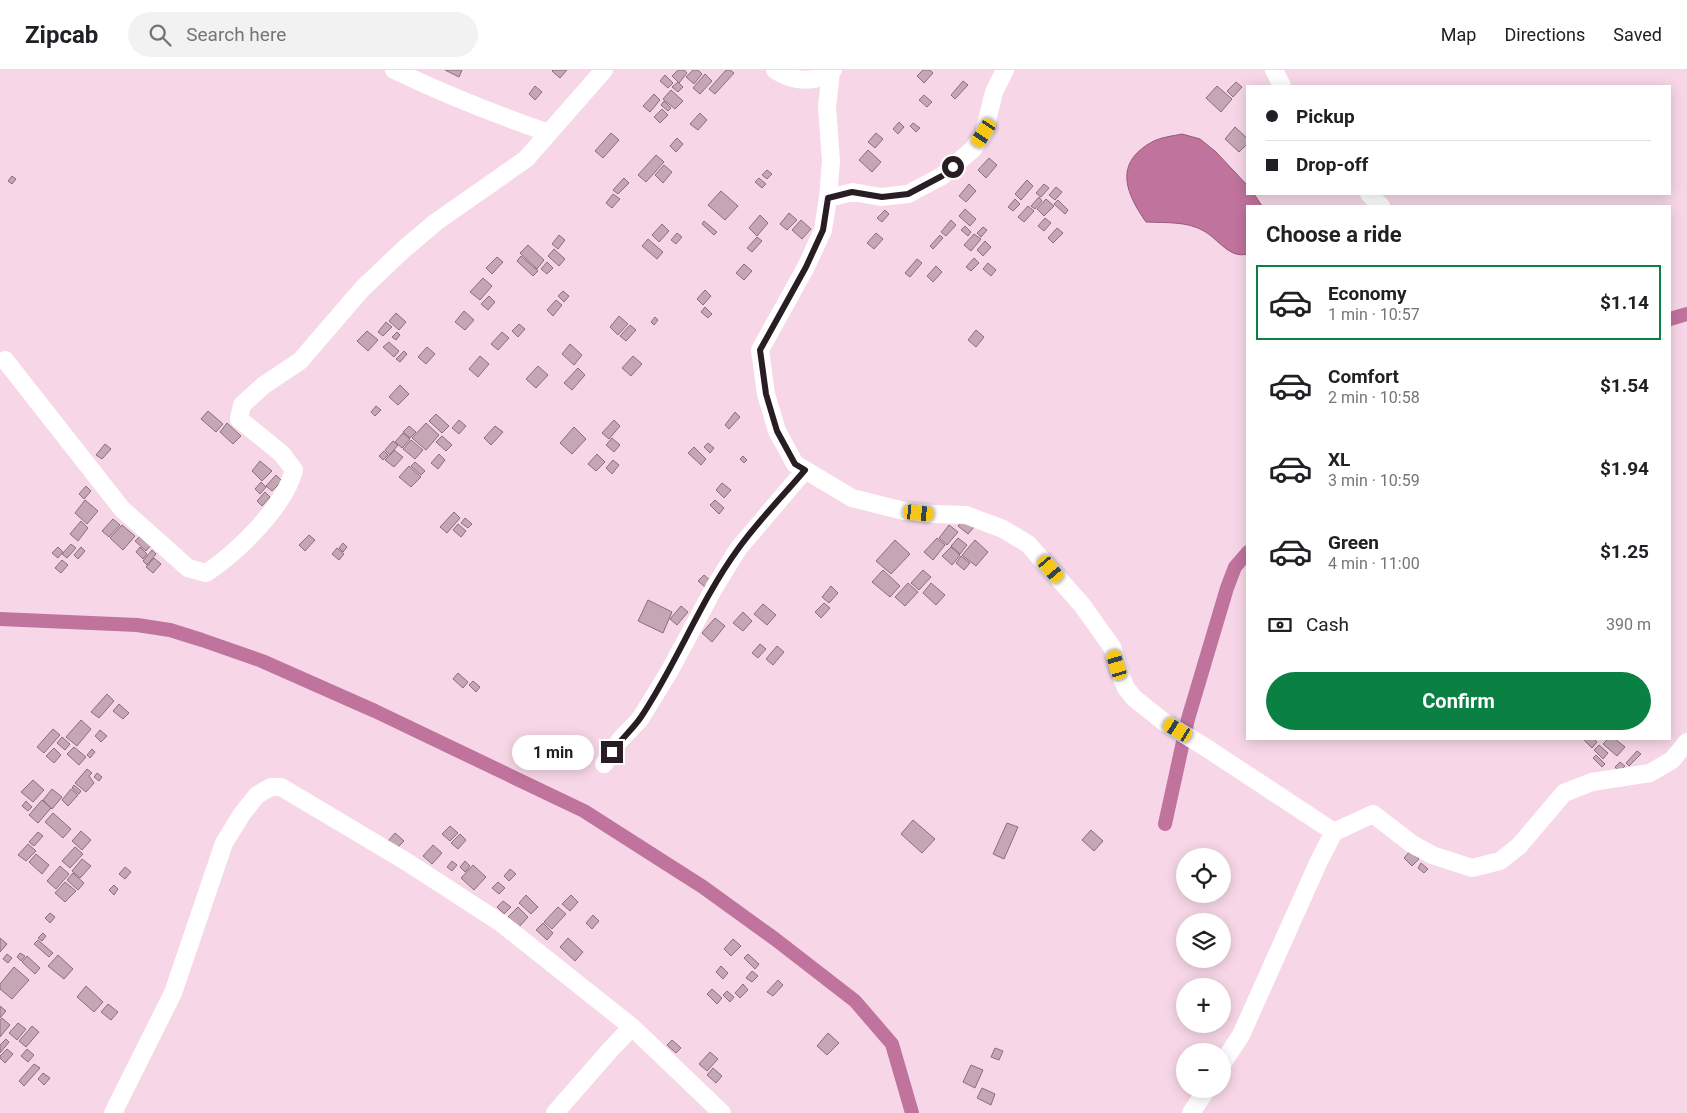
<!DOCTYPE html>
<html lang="en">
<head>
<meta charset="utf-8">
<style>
  body { margin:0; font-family:Roboto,sans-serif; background:#f2f2f2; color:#202124; height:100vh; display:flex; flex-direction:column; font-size:19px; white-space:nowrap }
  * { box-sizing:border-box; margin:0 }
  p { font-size:16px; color:#757577 }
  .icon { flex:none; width:28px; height:28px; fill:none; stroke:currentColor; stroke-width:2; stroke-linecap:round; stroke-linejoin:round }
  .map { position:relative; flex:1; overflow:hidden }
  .panel { position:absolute; left:1246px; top:135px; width:425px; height:535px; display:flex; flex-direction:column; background:#fff; border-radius:0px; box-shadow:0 2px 12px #0003 }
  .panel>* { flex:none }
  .top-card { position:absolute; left:1246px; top:15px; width:425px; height:110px; border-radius:0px; box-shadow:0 2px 12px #0003; display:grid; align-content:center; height:110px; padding:0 20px; background:#fff }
  .buttons { position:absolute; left:1176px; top:778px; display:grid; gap:10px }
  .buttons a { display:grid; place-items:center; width:55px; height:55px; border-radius:50%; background:#fff; box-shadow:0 2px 12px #0003; font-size:25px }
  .end { position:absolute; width:22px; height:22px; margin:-11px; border:6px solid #281d22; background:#fff; box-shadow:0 0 0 2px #fff }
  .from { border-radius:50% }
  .bubble { position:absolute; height:35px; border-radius:18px; background:#fff; box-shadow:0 2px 12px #0003; font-size:16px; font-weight:700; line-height:35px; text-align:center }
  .car { position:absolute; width:15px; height:30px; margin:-15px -8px; border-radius:6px; box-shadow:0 0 4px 1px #0007; background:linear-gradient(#f5c518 24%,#345 0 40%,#f5c518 0 76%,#345 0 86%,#f5c518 0) }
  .top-card b { display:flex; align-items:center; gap:18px; height:48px; font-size:19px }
  .top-card b+b { border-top:1px solid #e0e0e0 }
  .top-card i { width:12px; height:12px; background:#202124 }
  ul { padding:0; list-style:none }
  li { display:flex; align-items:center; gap:15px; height:75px; margin:0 10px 8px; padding:0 10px; border:2px solid transparent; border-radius:0px }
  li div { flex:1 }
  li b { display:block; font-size:19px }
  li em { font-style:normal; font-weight:700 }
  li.selected { border-color:#0b8043 }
  li>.icon { width:45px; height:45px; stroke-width:1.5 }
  h2 { padding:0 20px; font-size:22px; line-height:60px }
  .pay { display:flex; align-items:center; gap:12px; height:55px; padding:0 20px; font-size:19px }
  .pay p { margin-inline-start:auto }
  .action { display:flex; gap:10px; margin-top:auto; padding:10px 20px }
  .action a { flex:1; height:58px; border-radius:30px; background:#0b8043; color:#fff; font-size:20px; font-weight:700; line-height:58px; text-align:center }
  header { display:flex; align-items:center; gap:30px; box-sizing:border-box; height:70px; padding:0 25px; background:#fff; border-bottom:1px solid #e0e0e0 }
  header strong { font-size:24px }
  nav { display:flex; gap:28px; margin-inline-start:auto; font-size:18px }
  .search { width:350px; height:45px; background:#f2f2f2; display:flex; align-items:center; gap:12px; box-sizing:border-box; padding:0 18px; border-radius:28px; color:#757577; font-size:19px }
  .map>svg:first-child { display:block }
</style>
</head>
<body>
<header>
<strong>Zipcab</strong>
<div class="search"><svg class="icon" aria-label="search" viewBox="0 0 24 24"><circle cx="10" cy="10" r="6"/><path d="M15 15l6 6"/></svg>Search here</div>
<nav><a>Map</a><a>Directions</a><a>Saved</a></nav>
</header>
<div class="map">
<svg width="1687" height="1043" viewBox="0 0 1687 1043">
  <rect width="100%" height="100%" fill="#f7d7e7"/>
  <path fill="#c0739d" stroke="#925978" d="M1182 64 1200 69 1216 82 1247 115 1248 124H1254L1262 136H1248L1247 184C1230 189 1218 169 1204 161 1187 151 1165 153 1146 152 1125 122 1114 93 1152 72 1161 67 1173 66 1182 64Z"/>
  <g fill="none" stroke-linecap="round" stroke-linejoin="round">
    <path stroke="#c0739d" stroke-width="14" d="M1670 249 1687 244
      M0 549 137 555 170 560 202 570 262 591 375 641 584 741 703 817 775 869 855 931 892 974 912 1043
      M1165 754 1188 649 1227 518 1235 497 1248 482"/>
  </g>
  <path fill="#c4a6b5" stroke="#8a6e7c" d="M445 0H462L459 7Z
    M553 0H567L560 8 552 1Z
    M678 0H684L687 3 679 13 672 6Z
    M693 0H698L702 4 694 14 686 7Z
    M726 0H730L734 3 715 24 709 19Z
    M923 0H930L933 3 924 13 917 6Z
    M705 4 712 11 700 24 693 18Z
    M665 5 673 13 668 18 660 11Z
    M963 11 968 15 955 29 951 25Z
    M678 12 683 17 678 22 672 17Z
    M1236 12 1242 17 1233 27 1227 21Z
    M535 16 542 22 535 30 529 24Z
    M1217 16 1232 29 1221 42 1206 28Z
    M671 20 683 31 675 39 663 29Z
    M654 24 660 30 650 42 643 36Z
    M924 25 932 32 927 37 919 30Z
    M664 31 671 38 668 41 661 35Z
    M662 39 668 45 660 53 654 47Z
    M700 43 707 50 698 60 690 54Z
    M899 52 904 57 898 64 893 59Z
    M913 53 920 58 916 62 910 56Z
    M1235 57 1248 69V73L1239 82 1225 69Z
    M611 63 619 70 603 88 595 81Z
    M876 63 883 69 875 78 868 72Z
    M677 68 683 74 676 82 670 76Z
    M868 80 881 92 872 102 859 90Z
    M656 85 664 92 646 112 638 105Z
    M989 88 997 95 986 108 978 100Z
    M664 95 672 102 663 113 655 105Z
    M767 100 772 104 767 109 762 105Z
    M12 106 16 109 12 114 8 111Z
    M624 108 629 113 618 124 613 120Z
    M759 108 766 114 762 118 755 112Z
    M1027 110 1033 116 1021 130 1015 124Z
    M969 114 976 121 966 132 959 126Z
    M1044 114 1049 118 1041 127 1036 123Z
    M1056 117 1062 122 1055 130 1049 125Z
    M721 121 738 136 725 150 708 135Z
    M613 124 620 129 612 138 606 133Z
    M1039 127 1042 131 1035 139 1031 136Z
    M1015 129 1020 134 1013 141 1008 137Z
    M1046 129 1054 136 1044 146 1037 139Z
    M1058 130 1068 140 1065 144 1054 134Z
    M1028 136 1034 141 1024 152 1018 147Z
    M965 139 976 149 970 156 959 146Z
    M885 140 889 144 882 152 877 148Z
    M789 143 797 150 787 160 780 154Z
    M760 145 768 153 757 166 749 158Z
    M1045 148 1051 153 1044 161 1038 156Z
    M801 150 811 159 802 169 792 160Z
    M951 150 956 155 946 166 941 162Z
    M704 151 717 162 714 165 702 154Z
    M662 154 669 161 659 172 652 165Z
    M965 156 971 162 968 166 961 160Z
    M983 157 987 160 981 167 977 163Z
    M1057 158 1063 163 1053 173 1048 168Z
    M677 163 682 167 676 174 671 170Z
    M876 163 883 169 874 179 867 173Z
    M974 164 981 169 971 181 964 175Z
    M559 165 565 170 558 179 552 174Z
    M940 165 943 168 933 179 930 176Z
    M757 167 762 171 752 182 747 178Z
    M648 169 663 182 657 189 642 176Z
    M985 171 991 177 983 186 977 180Z
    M528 175 544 190 537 199 520 183Z
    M554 179 565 189 559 196 548 186Z
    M521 186 538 201 533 206 517 191Z
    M497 187 503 192 492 204 486 198Z
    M974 188 979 193 971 201 966 197Z
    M917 189 922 193 910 207 905 203Z
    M547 192 553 198 547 204 541 199Z
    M988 193 996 200 991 206 983 199Z
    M744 194 752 201 744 210 736 203Z
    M936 196 942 202 933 212 927 206Z
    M483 208 492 216 480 230 470 222Z
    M705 220 711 226 703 235 697 229Z
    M563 221 569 226 564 232 558 226Z
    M489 226 495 232 488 240 481 234Z
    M556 230 562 235 553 246 547 240Z
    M705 237 712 244 708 248 701 242Z
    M464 241 474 250 465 260 455 252Z
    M396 243 406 252 399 260 389 251Z
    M619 246 628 254 618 265 610 257Z
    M655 247 658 250 654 255 651 252Z
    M386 252 392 257 383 266 378 262Z
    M519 254 525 259 518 267 512 261Z
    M630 255 636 260 626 271 620 266Z
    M976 260 984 267 976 277 968 270Z
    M367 261 378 270 368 281 357 271Z
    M397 262 400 265 396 270 392 267Z
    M502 262 509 268 498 280 491 274Z
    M389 272 399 281 394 287 383 277Z
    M570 274 582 285 574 295 562 284Z
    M427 277 435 284 426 294 418 287Z
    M404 281 407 284 400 292 396 289Z
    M480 286 489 294 478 307 469 299Z
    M633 286 642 294 631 306 622 298Z
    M538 296 548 305 536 318 526 309Z
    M578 298 585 305 572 320 564 313Z
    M400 315 409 324 398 335 389 327Z
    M376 336 381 340 375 346 371 342Z
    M208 341 223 354 216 362 201 349Z
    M735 342 740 347 729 359 725 355Z
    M436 344 449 356 442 363 429 351Z
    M459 350 466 356 459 364 452 358Z
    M614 350 620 356 609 369 602 363Z
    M227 353 241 366 233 374 220 362Z
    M426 353 439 365 426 380 412 368Z
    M409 356 416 362 410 368 403 362Z
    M495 356 503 362 491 375 484 368Z
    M574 357 586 369 572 384 560 373Z
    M403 363 410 369 402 378 395 372Z
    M442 366 452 375 446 381 436 372Z
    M612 368 620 375 614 382 606 375Z
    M411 370 423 380 415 389 403 379Z
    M393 371 398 375 390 385 385 380Z
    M708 373 714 378 710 383 704 377Z
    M105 374 111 379 102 389 96 385Z
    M694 377 706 389 701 395 688 383Z
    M394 380 403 387 394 397 385 390Z
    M384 381 388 385 383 390 379 386Z
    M439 384 445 390 438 399 431 393Z
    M597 384 605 392 596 401 588 394Z
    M743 386 747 390 744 393 740 389Z
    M613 390 619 395 612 404 606 398Z
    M260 391 272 401 262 411 252 401Z
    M415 392 425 401 421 405 411 396Z
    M409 396 421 407 411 417 399 407Z
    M276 405 282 411 272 421 266 416Z
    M261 412 266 417 260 424 255 419Z
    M722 413 731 420 724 428 716 420Z
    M86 416 91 421 84 429 79 424Z
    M265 422 270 427 262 436 257 431Z
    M85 430 98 441 87 454 75 443Z
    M715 430 724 438 719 444 710 435Z
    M454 442 460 448 447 463 440 457Z
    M465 448 472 454 468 458 461 453Z
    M965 448 974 457 968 464 958 456Z
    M113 449 120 455 109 467 102 461Z
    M81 451 88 458 78 471 70 464Z
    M458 454 466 461 461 467 453 460Z
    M122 455 135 466 123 480 110 468Z
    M949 455 958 462 947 475 939 468Z
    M141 465 152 474 146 481 135 471Z
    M309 465 315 470 305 481 299 475Z
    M937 468 945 475 933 490 924 482Z
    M958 468 967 475 960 484 951 476Z
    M895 470 910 484 891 504 876 491Z
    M975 470 988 482 976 496 962 485Z
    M343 473 347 477 343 482 339 478Z
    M71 474 76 478 67 488 62 484Z
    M58 477 63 482 58 488 52 483Z
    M81 477 85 481 78 489 74 485Z
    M140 477 147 484 143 489 136 482Z
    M951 477 960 485 952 495 942 486Z
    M337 478 344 484 339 490 332 484Z
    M152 480 156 484 147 495 143 491Z
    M961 486 970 493 964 500 956 493Z
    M154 488 161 494 153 503 146 497Z
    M62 490 68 495 61 503 55 498Z
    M883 500 900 516 890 527 872 512Z
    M923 500 931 507 919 520 911 513Z
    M704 505 711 511 705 517 698 511Z
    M908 513 918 522 905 536 895 527Z
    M931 513 945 525 936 535 923 523Z
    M831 516 838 523 829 533 822 527Z
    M648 530 672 542 663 563 638 551Z
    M824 533 830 538 821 548 815 542Z
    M763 534 776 545 767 555 754 544Z
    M681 536 688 542 677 555 670 549Z
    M743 542 752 551 743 561 733 553Z
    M715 548 725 556 712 572 702 563Z
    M760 574 766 579 758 588 752 583Z
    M777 576 784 582 773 595 766 589Z
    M458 603 468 612 463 618 453 609Z
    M473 611 480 617 476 622 469 615Z
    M107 624 114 631 99 648 91 642Z
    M119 634 129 643 123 649 113 641Z
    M81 650 91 659 77 676 66 667Z
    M53 659 60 665 44 683 37 677Z
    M100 660 107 666 101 672 95 666Z
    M62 667 70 674 65 680 57 673Z
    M1585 669H1594L1597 672 1592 678 1584 670Z
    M1608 669H1615L1625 677 1617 686 1603 674Z
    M1599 675 1608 683 1603 689 1594 680Z
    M74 677 86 687 79 695 67 684Z
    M54 678 61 685 54 693 46 686Z
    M92 679 95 682 90 688 87 685Z
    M1637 681 1641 684 1629 696 1626 693Z
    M1596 685 1605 694 1602 697 1593 688Z
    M1620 692 1625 696 1619 702 1615 697Z
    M87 699 92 703 89 706 94 713 86 722 75 713Z
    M97 703 102 707 99 711 94 707Z
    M33 710 44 720 33 732 21 722Z
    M74 715 81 721 79 724 72 718Z
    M52 719 62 727 52 739 43 730Z
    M71 719 78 725 68 736 62 730Z
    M42 730 51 738 38 753 29 745Z
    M26 731 32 737 28 741 22 736Z
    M53 743 71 759 63 768 45 752Z
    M913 750 935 769 922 783 901 764Z
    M1007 753 1018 757 1004 789 993 784Z
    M450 756 458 763 450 771 442 764Z
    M1091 760 1103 771 1094 781 1082 770Z
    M81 761 91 770 82 780 72 771Z
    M38 762 43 766 34 776 29 772Z
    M395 763 404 771 396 779 388 771Z
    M460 764 466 770 458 779 451 773Z
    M28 774 36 781 26 791 18 785Z
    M433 775 442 783 432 794 423 786Z
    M75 777 83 784 70 798 62 791Z
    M1410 781 1419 789 1412 796 1404 788Z
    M36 784 49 795 42 804 29 792Z
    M82 789 91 796 80 808 72 801Z
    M452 791 457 795 452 801 447 797Z
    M465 791 470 796 465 802 460 797Z
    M1421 793 1428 799 1424 803 1418 798Z
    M473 795 486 807 474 820 461 808Z
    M60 796 69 804 56 819 47 811Z
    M125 797 131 802 125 809 119 804Z
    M510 799 516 804 509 811 504 806Z
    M73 803 84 813 78 820 67 810Z
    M65 812 76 821 65 832 55 823Z
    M498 812 505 818 499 824 492 818Z
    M114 815 118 819 114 825 109 820Z
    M526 825 538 837 531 844 519 833Z
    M571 825 578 832 570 841 562 834Z
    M503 831 511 837 504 844 497 837Z
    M518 837 528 847 519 857 508 847Z
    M558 837 566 844 552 859 544 852Z
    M50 843 55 847 50 853 45 848Z
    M593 845 599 851 592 859 586 853Z
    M543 853 553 863 547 870 536 860Z
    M43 863 46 866 42 871 38 868Z
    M0 868 7 874 0 882Z
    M568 868 583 882 575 891 560 877Z
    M733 869 741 876 731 886 724 879Z
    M38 870 53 883 49 887 34 874Z
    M20 883 25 886 21 891 17 887Z
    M7 884 12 888 8 893 3 889Z
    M748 884 759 894 755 899 744 888Z
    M58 885 73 899 64 909 48 896Z
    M27 886 40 898 35 904 22 892Z
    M721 896 728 903 723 909 716 902Z
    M14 897 29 910 12 929 0 919V914Z
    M752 901 758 906 752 912 746 908Z
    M778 910 783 915 773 926 767 922Z
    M743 914 748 920 740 928 735 923Z
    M86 916 103 932 94 942 77 927Z
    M712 919 722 928 717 934 707 924Z
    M727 921 734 927 730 932 723 925Z
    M108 934 118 942 111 950 101 942Z
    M0 936 6 941 0 948Z
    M2 948 10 955 0 967V950Z
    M18 953 26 959 17 970 9 963Z
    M32 956 39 962 26 977 19 971Z
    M828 963 839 973 827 985 817 976Z
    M6 969 9 972 0 983V975Z
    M672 970 681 978 676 983 667 975Z
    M995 978 1003 981 999 990 991 987Z
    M7 979 13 984 5 993 0 988V986Z
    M27 979 34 985 28 992 21 986Z
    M710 982 718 989 707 1001 699 994Z
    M34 994 40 998 24 1016 19 1011Z
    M971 995 983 1000 975 1018 963 1012Z
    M713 998 722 1006 716 1013 707 1005Z
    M43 1003 50 1008 44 1015 38 1009Z
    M982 1018 995 1024 991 1035 977 1028Z"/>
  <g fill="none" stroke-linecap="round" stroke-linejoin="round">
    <path stroke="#fff" stroke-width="18" d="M394 0C444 24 497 45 549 63
      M775 0C793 12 817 14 833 0
      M1274 0 1282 16
      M831 2 827 37 831 91 828 128 823 160 806 197 760 280 766 324 777 361 795 394 852 428 904 441 934 444 966 445 1003 459 1028 474 1082 535 1112 577 1121 606 1126 618 1134 628 1164 652 1205 677 1334 762
      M1369 124 1381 136
      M828 128 853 122 881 127 908 124 942 106 973 79 984 63 994 22 1005 0
      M5 290 122 439 188 498 206 503C237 483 285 436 294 400L282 384 239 349 242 335 264 315 300 291 362 219 404 179 436 152 526 89 604 0
      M604 694 620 670 640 649 669 602 714 518 738 479 805 400
      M1222 994 1241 965 1319 791 1334 762 1373 744 1412 774 1432 785 1472 798 1500 791 1519 776 1564 723 1592 712 1650 703 1672 690 1687 672
      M113 1043 173 923 224 773 242 744 257 725 271 717H281L407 792 501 853 632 957 722 1043
      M555 1043 610 980 632 957
      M1191 1043 1207 1019"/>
  </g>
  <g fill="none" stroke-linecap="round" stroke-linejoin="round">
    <path stroke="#281d22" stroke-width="6" d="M612 682C621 669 633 659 641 647 677 593 700 531 738 479 758 451 783 426 805 400L795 394 777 361 766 324 760 280 806 197 823 160 828 128 852 122 882 127 908 124 942 106 953 97"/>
  </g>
</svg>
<div class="buttons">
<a><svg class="icon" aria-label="locate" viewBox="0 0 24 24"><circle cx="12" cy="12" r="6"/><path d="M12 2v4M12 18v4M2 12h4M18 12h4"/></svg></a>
<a><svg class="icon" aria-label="layers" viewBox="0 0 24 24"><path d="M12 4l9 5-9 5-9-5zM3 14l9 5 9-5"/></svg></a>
<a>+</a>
<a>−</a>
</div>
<i class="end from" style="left:953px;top:97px"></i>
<i class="end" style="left:612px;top:682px"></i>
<div class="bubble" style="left:512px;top:665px;width:82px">1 min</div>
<i class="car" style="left:984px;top:63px;rotate:213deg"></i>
<i class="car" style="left:919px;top:443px;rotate:96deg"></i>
<i class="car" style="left:1051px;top:499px;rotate:140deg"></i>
<i class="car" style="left:1117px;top:595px;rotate:343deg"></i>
<i class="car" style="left:1178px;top:660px;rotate:301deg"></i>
<div class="top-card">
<b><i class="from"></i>Pickup</b>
<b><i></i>Drop-off</b>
</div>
<section class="panel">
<h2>Choose a ride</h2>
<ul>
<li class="selected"><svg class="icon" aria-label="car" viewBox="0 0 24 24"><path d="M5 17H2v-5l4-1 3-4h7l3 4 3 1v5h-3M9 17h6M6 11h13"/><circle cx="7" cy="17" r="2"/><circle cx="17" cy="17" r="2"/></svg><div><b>Economy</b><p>1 min · 10:57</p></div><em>$1.14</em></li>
<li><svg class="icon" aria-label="car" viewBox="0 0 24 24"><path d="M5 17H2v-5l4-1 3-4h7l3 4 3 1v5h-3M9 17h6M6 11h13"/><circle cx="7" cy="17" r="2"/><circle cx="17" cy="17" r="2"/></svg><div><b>Comfort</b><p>2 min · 10:58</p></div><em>$1.54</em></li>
<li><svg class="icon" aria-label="car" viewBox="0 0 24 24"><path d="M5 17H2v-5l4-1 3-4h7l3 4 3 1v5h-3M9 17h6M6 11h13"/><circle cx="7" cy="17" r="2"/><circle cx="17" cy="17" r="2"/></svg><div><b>XL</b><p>3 min · 10:59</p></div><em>$1.94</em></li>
<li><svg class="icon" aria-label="car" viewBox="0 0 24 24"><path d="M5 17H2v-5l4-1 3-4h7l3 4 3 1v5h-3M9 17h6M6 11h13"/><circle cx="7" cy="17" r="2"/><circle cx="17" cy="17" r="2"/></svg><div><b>Green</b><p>4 min · 11:00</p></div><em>$1.25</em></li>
</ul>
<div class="pay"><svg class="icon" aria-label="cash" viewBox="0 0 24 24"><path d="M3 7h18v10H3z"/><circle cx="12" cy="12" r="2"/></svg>Cash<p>390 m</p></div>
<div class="action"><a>Confirm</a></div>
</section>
</div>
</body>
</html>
